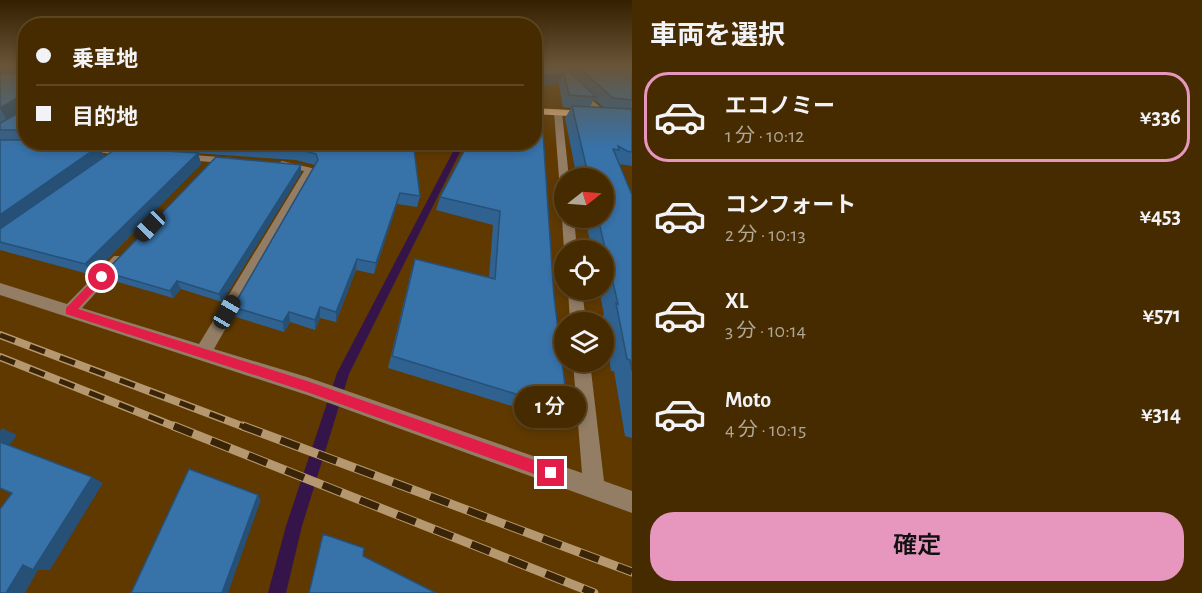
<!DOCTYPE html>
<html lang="ja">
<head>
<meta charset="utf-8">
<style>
  body { margin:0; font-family:"Alegreya Sans","Noto Sans JP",sans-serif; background:#4e330a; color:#f1f3f6; height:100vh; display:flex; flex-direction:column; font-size:22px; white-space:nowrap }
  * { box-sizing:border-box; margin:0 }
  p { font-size:20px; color:#b0a799 }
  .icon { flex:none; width:33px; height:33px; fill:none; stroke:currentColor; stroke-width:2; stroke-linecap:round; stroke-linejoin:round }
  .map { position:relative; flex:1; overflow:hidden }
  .side { display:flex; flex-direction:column; background:#472b00; width:570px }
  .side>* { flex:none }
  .guide { position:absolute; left:18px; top:18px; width:524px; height:132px; border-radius:24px; box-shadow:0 3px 9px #0003,0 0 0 2px #5f4722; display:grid; align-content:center; height:132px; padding:0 18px; background:#472b00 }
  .needle { width:39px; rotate:73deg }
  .buttons { position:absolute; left:554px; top:168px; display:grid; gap:12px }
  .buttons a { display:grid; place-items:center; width:60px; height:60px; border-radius:50%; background:#472b00; box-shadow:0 3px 9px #0003,0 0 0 2px #5f4722; font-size:30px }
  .end { position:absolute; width:27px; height:27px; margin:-14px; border:8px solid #e11d48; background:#fff; box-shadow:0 0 0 3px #fff }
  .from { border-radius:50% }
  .bubble { position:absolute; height:42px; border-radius:21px; background:#472b00; box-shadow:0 3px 9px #0003,0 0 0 2px #5f4722; font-size:20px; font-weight:600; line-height:42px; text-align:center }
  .car { position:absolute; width:18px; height:36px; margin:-18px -9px; border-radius:8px; box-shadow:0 0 4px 2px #0007; background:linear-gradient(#222 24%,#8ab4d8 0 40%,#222 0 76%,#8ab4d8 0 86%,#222 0) }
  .guide b { display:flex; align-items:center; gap:21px; height:57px; font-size:22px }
  .guide b+b { border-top:2px solid #5f4722 }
  .guide i { width:15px; height:15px; background:#f1f3f6 }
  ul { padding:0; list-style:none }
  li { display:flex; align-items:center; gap:18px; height:90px; margin:0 12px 9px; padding:0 6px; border:3px solid transparent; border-radius:24px }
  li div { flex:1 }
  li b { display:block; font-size:22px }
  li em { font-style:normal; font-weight:600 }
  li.active { border-color:#e797bd }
  li>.icon { width:54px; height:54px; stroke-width:1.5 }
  h2 { padding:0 18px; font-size:27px; line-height:72px }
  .button { display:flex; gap:12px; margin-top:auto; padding:12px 18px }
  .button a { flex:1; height:69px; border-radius:24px; background:#e797bd; color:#111; font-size:24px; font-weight:600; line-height:69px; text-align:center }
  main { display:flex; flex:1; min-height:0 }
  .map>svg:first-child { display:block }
</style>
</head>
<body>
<main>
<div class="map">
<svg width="632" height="593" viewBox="0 0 632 593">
  <rect width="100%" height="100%" fill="#5f3900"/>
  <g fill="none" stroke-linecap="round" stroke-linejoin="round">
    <path fill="#35144a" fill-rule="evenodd" d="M458 142H465L349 374 302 526 286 593H268L286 526 337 373Z"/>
    <path fill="#937d65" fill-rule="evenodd" d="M550 65H557L606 113V117H600Z
      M558 109 562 112 569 178H564V181L559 178 554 112Z
      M82 144 129 151 134 154 129 157 79 149V145Z
      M180 154 234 158 239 161 234 164 176 159V155Z
      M282 161 316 169 214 349 307 377 582 473 573 362H590L604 481 632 491V513L307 395 0 295V283L67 304 114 256H124L126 259 124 262 82 308 199 344 304 171 278 166 277 164Z
      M564 215V218H574L577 250H564L562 218Z
      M568 290H582L586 322H570Z"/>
    <path fill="#e2b583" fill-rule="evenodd" d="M534 108 587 111 591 114 587 117 534 114Z"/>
    <g stroke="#b69870" stroke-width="8">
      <path id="rail-far1" d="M0 335 247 428
        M0 357 178 428"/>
    </g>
    <g stroke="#b69870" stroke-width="9">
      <path id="rail" d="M174 426 594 593
        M243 426 632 572"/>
    </g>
    <use href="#rail-far1" stroke="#3a2407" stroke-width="5" stroke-dasharray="16" stroke-linecap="butt"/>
    <use href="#rail" stroke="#3a2407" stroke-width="7" stroke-dasharray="20" stroke-linecap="butt"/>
  </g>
  <path fill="#2f6291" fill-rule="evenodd" d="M0 65H26V142L99 146 104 156 198 153 201 164 92 275 0 250Z
    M534 65H632V166L619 164 632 195V438L625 436 614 371H611L603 315 604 314 599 290H603V250H592L585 218H603V178H577L565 118 571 108 563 107 559 84 540 86 537 101 554 297 568 410 554 419 388 368 411 272 415 259 489 277 493 225 436 210 440 197ZM594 99 603 107H590Z
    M87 142H413L420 196 417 207 397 204 374 274 356 270 336 322 320 318 315 330 290 322 284 332 236 317 233 307 315 165 296 160 119 148Z
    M301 173 222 302 181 289 173 298 111 280 105 272Z"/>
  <path fill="#265076" d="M564 73 559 84 534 87 539 76Z
    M26 93V113L9 123 0 108Z
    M99 146 104 156 0 232V215Z
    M198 153 201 164 92 275 85 264Z
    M301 165V173L222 302 219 294Z
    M400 193 397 204 374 274 376 263Z
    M357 259 356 270 336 322V312Z
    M177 281 181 289 173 298 170 291Z
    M320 307V318L315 330V320Z
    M289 312 290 322 284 332 283 322Z
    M2 428 17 435 9 446 0 442V431Z
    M92 477 103 483 50 570H38L25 593H6L23 565Z
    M258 495 261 500 228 593H222Z"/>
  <path fill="#3772a9" stroke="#265076" stroke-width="1.5" d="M16 65H26V93L0 108V73H20L18 65Z
    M534 65H563L596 97 569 95 564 73 539 76 540 94 537 96V102L541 104 554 297 568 410 392 356 415 259 495 279 500 211 440 197 469 142H534Z
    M576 65H632V100L613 98Z
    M572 106 632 109V152L627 151 618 146 619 150 613 149 632 195V371L630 360 627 359 616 303 618 304 598 218H603V178H589Z
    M26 109V130H0V123Z
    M0 140H26V142H79L99 146 0 215Z
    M192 142H413L420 196 400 193 376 263 357 259 336 312 320 307 315 320 289 312 283 322 233 307 318 160 316 154 296 149Z
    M117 148 198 153 85 264 0 242V229Z
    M216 157 301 165 219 294 177 281 170 291 105 272Z
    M0 442 92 477 33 570 23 565 6 593H0V509L12 493 0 488Z
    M189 469 258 495 222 593H131Z
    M323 534 364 548 363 556 436 593H309Z"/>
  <linearGradient id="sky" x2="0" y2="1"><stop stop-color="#341f00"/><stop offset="0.44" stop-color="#695437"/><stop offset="1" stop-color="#695437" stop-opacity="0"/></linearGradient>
  <rect width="632" height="148" fill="url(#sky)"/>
  <path fill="#e11d48" d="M99 274 107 277 78 309 307 381 551 466 556 468V478L551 480 307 392 66 314V308Z"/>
</svg>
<div class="buttons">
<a><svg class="needle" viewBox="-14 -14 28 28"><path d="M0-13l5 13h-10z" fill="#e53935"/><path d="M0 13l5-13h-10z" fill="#b0a799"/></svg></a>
<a><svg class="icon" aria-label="locate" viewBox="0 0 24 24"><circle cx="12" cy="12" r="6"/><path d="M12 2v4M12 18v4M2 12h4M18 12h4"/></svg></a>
<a><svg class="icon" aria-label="layers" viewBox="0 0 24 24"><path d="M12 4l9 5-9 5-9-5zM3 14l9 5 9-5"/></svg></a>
</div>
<i class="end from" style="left:102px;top:277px"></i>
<i class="end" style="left:551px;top:473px"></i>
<div class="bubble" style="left:514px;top:386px;width:72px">1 分</div>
<i class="car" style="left:150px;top:226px;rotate:224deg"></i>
<i class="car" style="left:227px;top:312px;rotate:30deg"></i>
<div class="guide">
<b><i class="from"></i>乗車地</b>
<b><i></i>目的地</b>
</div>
</div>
<section class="side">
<h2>車両を選択</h2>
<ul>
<li class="active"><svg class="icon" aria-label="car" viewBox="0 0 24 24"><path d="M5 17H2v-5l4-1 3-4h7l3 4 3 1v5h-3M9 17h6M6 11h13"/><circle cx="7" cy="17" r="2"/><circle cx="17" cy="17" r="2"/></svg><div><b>エコノミー</b><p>1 分 · 10:12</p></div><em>¥336</em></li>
<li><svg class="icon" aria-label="car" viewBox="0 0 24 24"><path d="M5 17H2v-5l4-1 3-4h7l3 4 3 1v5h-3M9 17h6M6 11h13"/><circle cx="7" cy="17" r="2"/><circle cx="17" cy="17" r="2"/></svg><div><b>コンフォート</b><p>2 分 · 10:13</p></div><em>¥453</em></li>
<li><svg class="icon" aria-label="car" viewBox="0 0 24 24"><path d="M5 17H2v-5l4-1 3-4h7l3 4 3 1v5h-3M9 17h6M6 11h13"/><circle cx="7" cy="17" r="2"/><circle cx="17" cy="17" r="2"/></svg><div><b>XL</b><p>3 分 · 10:14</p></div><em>¥571</em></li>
<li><svg class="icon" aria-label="car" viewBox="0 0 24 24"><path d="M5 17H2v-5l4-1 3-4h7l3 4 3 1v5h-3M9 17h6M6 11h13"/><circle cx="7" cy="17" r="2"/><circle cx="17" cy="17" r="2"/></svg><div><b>Moto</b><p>4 分 · 10:15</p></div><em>¥314</em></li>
</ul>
<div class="button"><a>確定</a></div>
</section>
</main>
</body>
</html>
